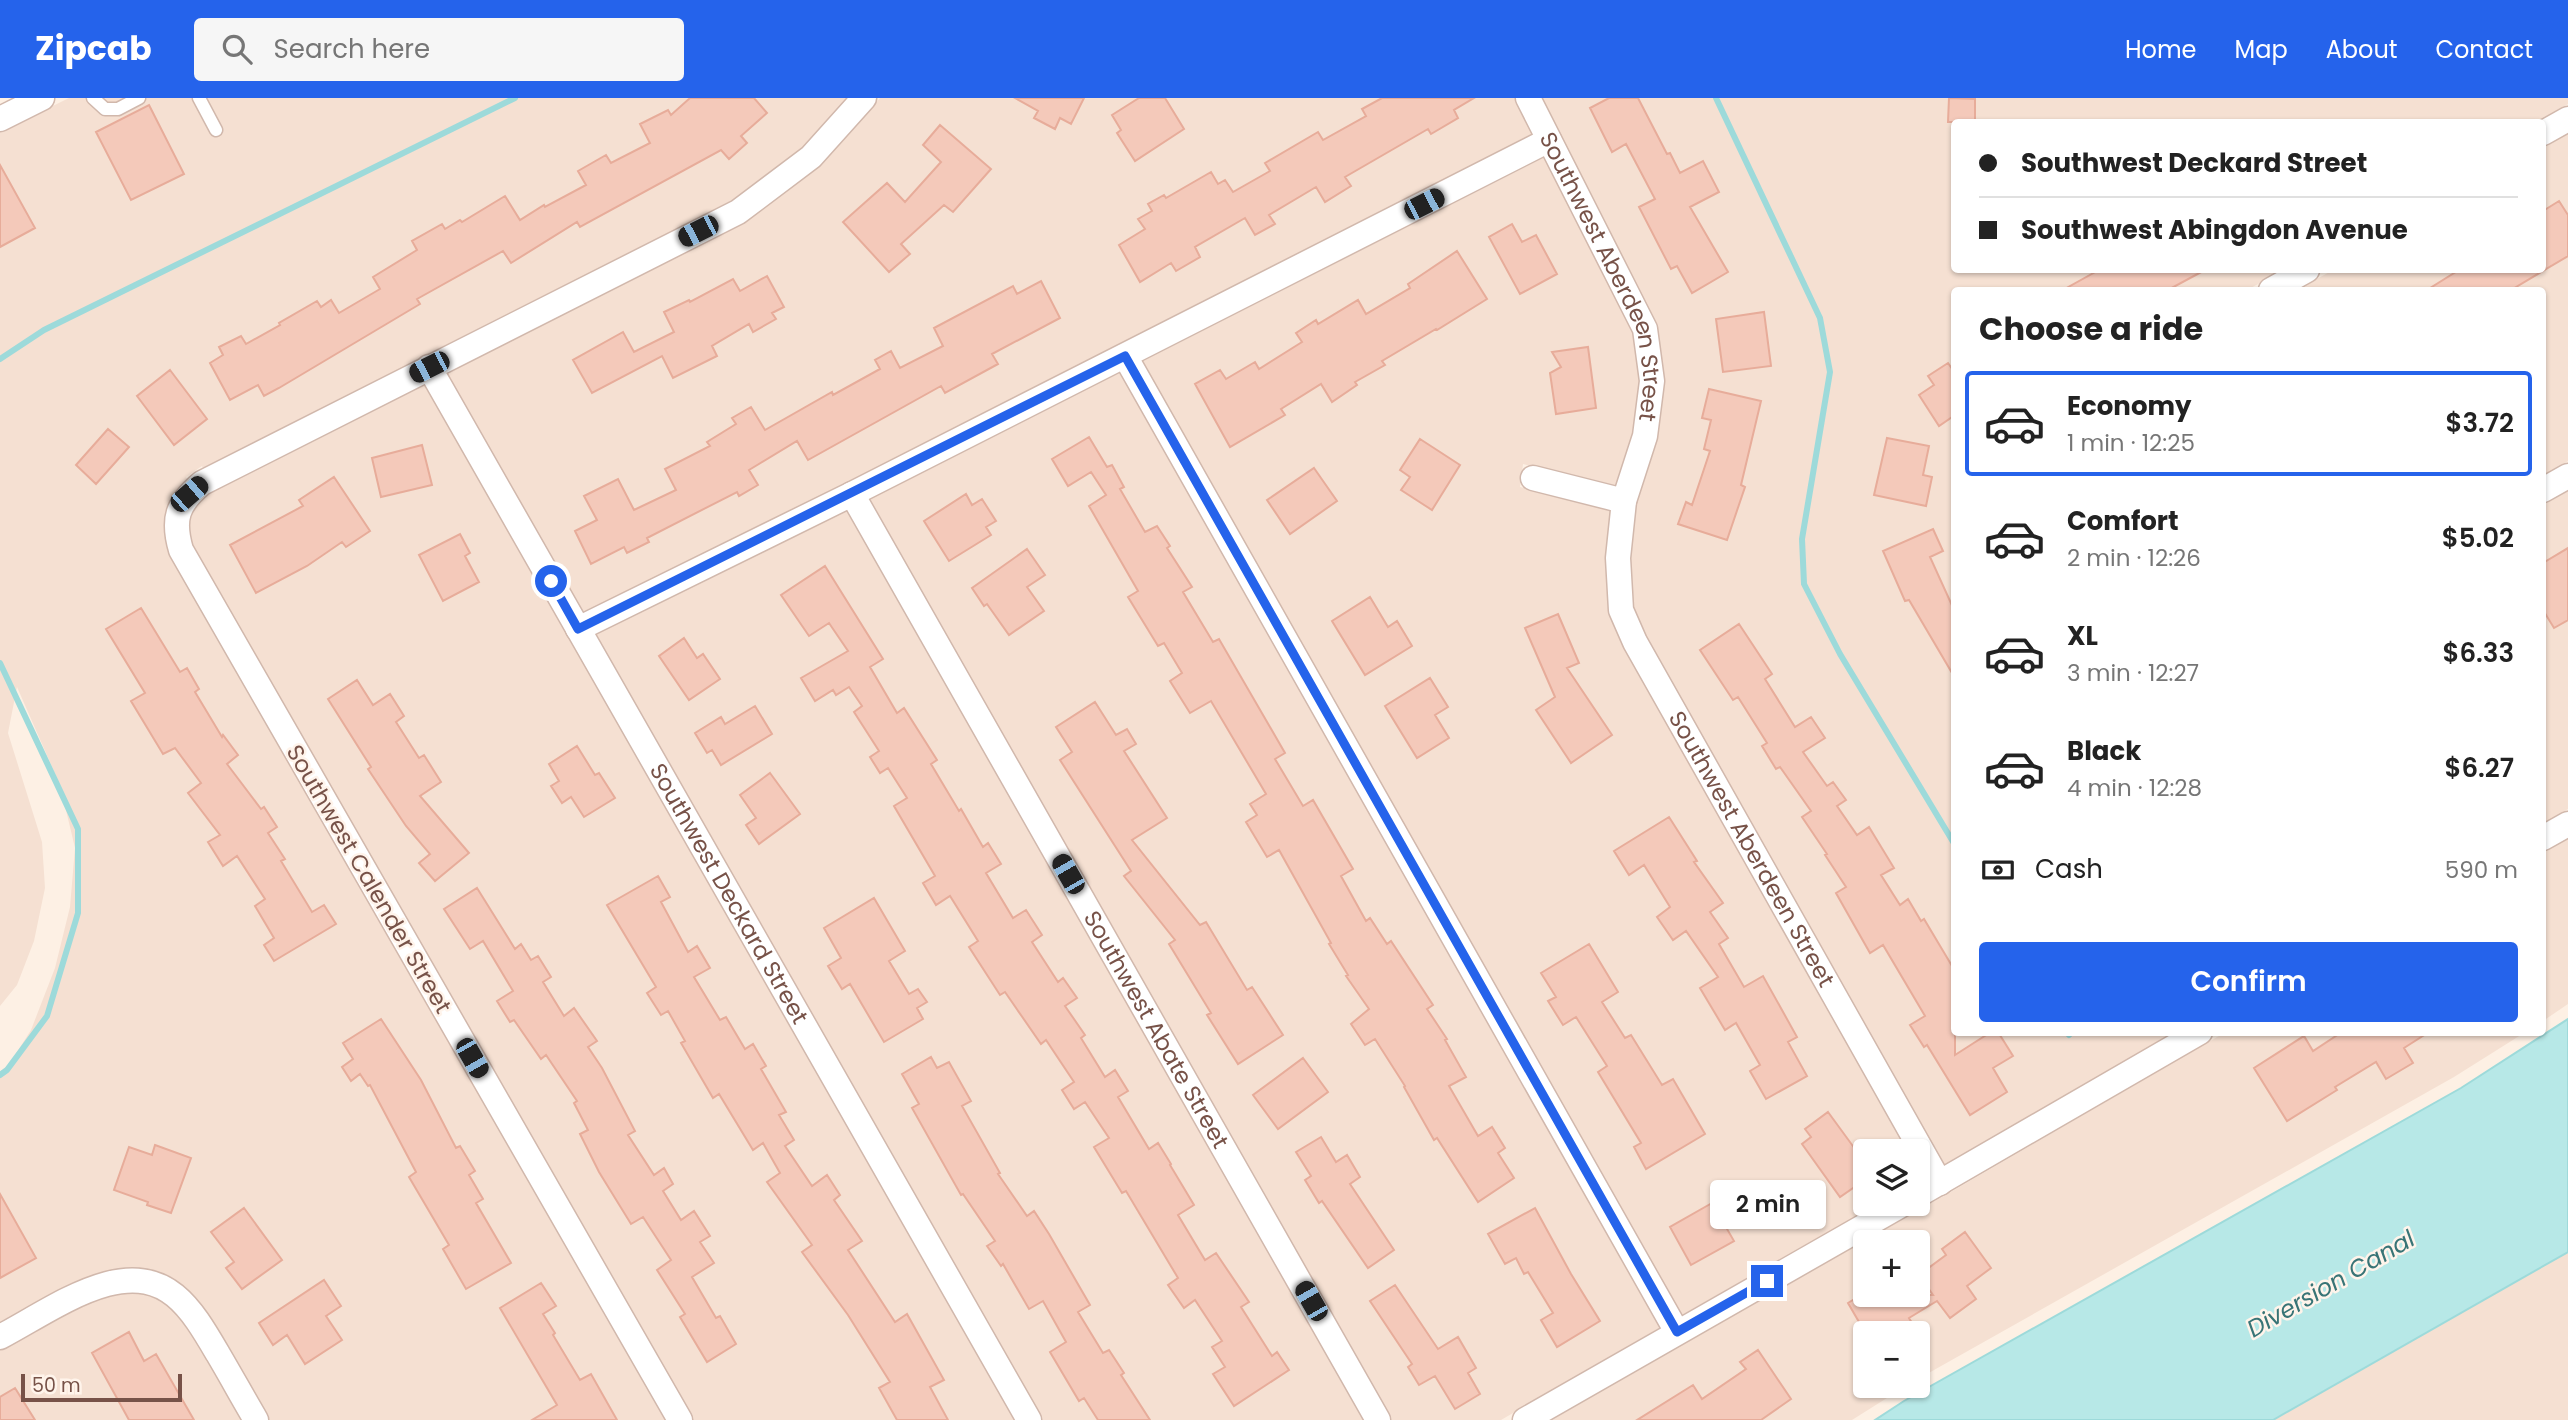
<!DOCTYPE html>
<html lang="en">
<head>
<meta charset="utf-8">
<style>
  body { margin:0; font-family:Poppins,sans-serif; background:#f6f6f6; color:#222; height:100vh; display:flex; flex-direction:column; font-size:26px; white-space:nowrap }
  * { box-sizing:border-box; margin:0 }
  p { font-size:23px; color:#767676 }
  .icon { flex:none; width:38px; height:38px; fill:none; stroke:currentColor; stroke-width:2; stroke-linecap:round; stroke-linejoin:round }
  .map { position:relative; flex:1; overflow:hidden }
  .sheet { position:absolute; left:1951px; top:189px; width:595px; height:749px; display:flex; flex-direction:column; background:#fff; border-radius:7px; box-shadow:0 2px 5px #0004 }
  .sheet>* { flex:none }
  .top-card { position:absolute; left:1951px; top:21px; width:595px; height:154px; border-radius:7px; box-shadow:0 2px 5px #0004; display:grid; align-content:center; height:154px; padding:0 28px; background:#fff }
  .fabs { position:absolute; left:1853px; top:1041px; display:grid; gap:14px }
  .fabs a { display:grid; place-items:center; width:77px; height:77px; border-radius:7px; background:#fff; box-shadow:0 2px 5px #0004; font-size:35px }
  .scale { position:absolute; left:21px; bottom:18px; width:161px; box-sizing:border-box; padding-left:7px; border:4px solid #775248; border-top:0; font-size:19px; line-height:24px; white-space:nowrap; color:#775248; -webkit-text-stroke:5px #fff4eb; paint-order:stroke }
  .end { position:absolute; width:32px; height:32px; margin:-16px; border:9px solid #2563eb; background:#fff; box-shadow:0 0 0 4px #fff }
  .from { border-radius:50% }
  .bubble { position:absolute; height:49px; border-radius:7px; background:#fff; box-shadow:0 2px 5px #0004; font-size:23px; font-weight:600; line-height:49px; text-align:center }
  .car { position:absolute; width:21px; height:42px; margin:-21px -10px; border-radius:9px; box-shadow:0 0 5px 2px #0007; background:linear-gradient(#222 24%,#8ab4d8 0 40%,#222 0 76%,#8ab4d8 0 86%,#222 0) }
  .top-card b { display:flex; align-items:center; gap:24px; height:66px; font-size:26px }
  .top-card b+b { border-top:2px solid #e0e0e0 }
  .top-card i { width:18px; height:18px; background:#222 }
  ul { padding:0; list-style:none }
  li { display:flex; align-items:center; gap:21px; height:105px; margin:0 14px 10px; padding:0 14px; border:4px solid transparent; border-radius:7px }
  li div { flex:1 }
  li b { display:block; font-size:26px }
  li em { font-style:normal; font-weight:600 }
  li.active { border-color:#2563eb }
  li>.icon { width:63px; height:63px; stroke-width:1.5 }
  h2 { padding:0 28px; font-size:32px; line-height:84px }
  .pay { display:flex; align-items:center; gap:18px; height:77px; padding:0 28px; font-size:26px }
  .pay p { margin-inline-start:auto }
  .action { display:flex; gap:14px; margin-top:auto; padding:14px 28px }
  .action a { flex:1; height:80px; border-radius:7px; background:#2563eb; color:#fff; font-size:28px; font-weight:600; line-height:80px; text-align:center }
  header { display:flex; align-items:center; gap:42px; box-sizing:border-box; height:98px; padding:0 35px; background:#2563eb; color:#fff }
  header strong { font-size:33px }
  nav { display:flex; gap:38px; margin-inline-start:auto; font-size:24px }
  .search { width:490px; height:63px; background:#f6f6f6; display:flex; align-items:center; gap:18px; box-sizing:border-box; padding:0 24px; border-radius:7px; color:#767676; font-size:26px }
  .map>svg:first-child { display:block }
</style>
</head>
<body>
<header>
<strong>Zipcab</strong>
<div class="search"><svg class="icon" aria-label="search" viewBox="0 0 24 24"><circle cx="10" cy="10" r="6"/><path d="M15 15l6 6"/></svg>Search here</div>
<nav><a>Home</a><a>Map</a><a>About</a><a>Contact</a></nav>
</header>
<div class="map">
<svg width="2568" height="1322" viewBox="0 0 2568 1322">
  <rect width="100%" height="100%" fill="#fdf0e4"/>
  <path fill="#f5e0d2" fill-rule="evenodd" d="M69 0H848L803 50 731 103 203 370 202 368 186 379 187 381 170 402 165 418V438L171 457 667 1322H268L206 1213 175 1182 145 1171H126L88 1179 0 1225V974L10 965 31 932 55 870 70 809 75 750 60 687 17 589 8 635 42 744 45 790 34 843 17 887 0 908V34Z
    M880 0H1515L1533 36 846 385 582 515 445 274 744 124 819 69Z
    M1541 0H2568V6L2537 24H1955V172H2284L2247 192H1955V934L2175 935 1944 1068 1646 539 1633 510 1630 461 1636 407 1657 343 1664 286Z
    M2568 35V363L2543 378V192H2297L2333 172H2543V50Z
    M1545 59 1634 234 1640 282 1634 334 1616 389 1523 366 1520 389 1611 412 1606 459 1610 511 1910 1053 1866 1054V1106H1878L1680 1218 1141 264Z
    M1121 274 1661 1229 1501 1322H1391L868 401Z
    M425 285 1016 1322H693L192 449 188 425 191 416 209 395Z
    M2568 392V711L2543 726V406Z
    M848 411 1365 1322H1042L594 536Z
    M2568 740V906L2543 923V754Z
    M2224 935H2524L2454 979 1918 1281V1236H1866V1288H1906L1852 1322H1550L1956 1091ZM1866 1144H1918V1197H1866Z
    M2568 1154V1322H2273L2449 1222Z
    M130 1194H143L165 1202 186 1224 243 1322H0V1252L90 1205 111 1198Z"/>
  <path fill="#b7e8e7" stroke="#9ddada" stroke-width="2" d="M2568 921V1154L2273 1322H1875L1904 1303 2461 990Z"/>
  <g fill="none" stroke-linecap="round" stroke-linejoin="round">
    <path stroke="#9ddada" stroke-width="6" d="M1716 0 1820 220 1830 274 1802 441 1804 486 1840 556 1955 747
      M0 261 44 232 515 0
      M0 565 78 731V815L47 918 7 972 0 977
      M2067 934 2069 937"/>
  </g>
  <path fill="#f4c9ba" stroke="#e7ac9a" stroke-width="2" d="M690 0H754L767 15 741 38 747 45 729 61 721 52 580 129 577 124 511 165 503 153 417 201 420 206 279 290 264 298 258 287 230 302 210 265 223 257 219 249 241 238 246 246 280 227 279 225 317 203 321 209 331 202 339 215 380 191 373 179 417 152 412 143 442 126 445 131 460 122 462 124 505 98 520 122 544 107 545 109 586 87 578 73 606 57 611 65 650 45 640 26 668 12 671 17Z
    M1015 0H1084L1071 26 1060 20 1055 31 1034 20 1038 13Z
    M1139 0H1165L1184 31 1135 63 1117 35 1121 32 1112 17Z
    M1382 0H1474L1454 12 1458 20 1431 36 1428 31 1345 79 1351 88 1325 104 1316 89 1269 117 1275 126 1255 137 1245 120 1195 149 1200 159 1176 173 1171 165 1140 184 1119 147 1145 131 1138 121 1152 113 1148 106 1164 97 1166 100 1211 74 1218 86 1225 82 1233 94 1270 73 1265 65 1318 34 1323 42 1366 18 1362 11Z
    M1609 0H1638L1667 56 1670 55 1680 75 1703 63 1719 94 1690 109 1728 174 1692 195 1677 168 1671 171 1639 109 1655 101 1626 46 1612 54 1590 10Z
    M1949 0 1975 1V24H1948Z
    M149 7 184 76 131 102 96 34Z
    M940 27 991 71 953 114 944 107 901 146 910 156 889 174 843 124 887 85 905 104 941 64 923 47Z
    M0 67 35 130 0 149Z
    M2559 103 2568 117V158L2511 192H2427L2459 172H2543V113Z
    M1512 126 1522 144 1536 137 1557 176 1520 196 1489 139Z
    M1457 153 1487 201 1437 232 1436 231 1382 263 1385 267 1355 284 1357 287 1332 304 1321 286 1281 311 1285 317 1230 349 1195 286 1220 272 1226 281 1255 264 1259 271 1302 244 1296 235 1316 222 1318 226 1358 202 1366 216 1410 190 1408 186Z
    M2099 172H2205L2168 192H2063Z
    M767 178 784 209 772 215 776 221 753 234 749 226 712 248 717 258 673 280 662 258 592 295 573 262 623 234 634 254 674 234 664 214 689 202 690 204 733 181 740 193Z
    M1041 183 1060 220 992 256 998 266 945 295 941 288 808 362 797 343 749 372 758 387 739 398 737 394 647 440 649 444 627 455 624 449 591 466 575 433 597 422 584 398 618 381 634 412 676 392 665 371 710 348 707 344 736 326 732 320 751 309 765 332 832 294 833 297 880 271 875 262 891 253 900 270 943 248 934 230 1013 188 1017 196Z
    M1764 214 1771 268 1723 274 1716 221Z
    M1588 249 1596 310 1556 316 1550 275 1561 269 1552 254Z
    M1948 265 1955 275V317L1939 328 1919 297 1934 287 1928 278Z
    M170 272 207 321 174 347 137 298Z
    M1709 291 1761 303 1741 387 1745 389 1727 442 1678 426 1686 404 1692 407 1710 353 1704 351 1711 322 1702 320Z
    M108 331 129 349 96 386 76 367Z
    M1089 339 1107 369 1112 367 1124 389 1120 391 1145 434 1157 428 1170 448 1167 450 1192 489 1183 494 1213 544 1219 541 1285 655 1275 661 1303 708 1313 702 1353 771 1341 778 1366 823 1370 820 1387 846 1391 843 1433 907 1427 911 1447 941 1445 942 1466 979 1449 988 1478 1038 1492 1029 1505 1050 1498 1055 1514 1080 1478 1104 1437 1040 1434 1042 1404 989 1405 988 1375 941 1365 947 1351 926 1369 911 1346 878 1348 877 1329 846 1331 845 1279 752 1267 759 1246 724 1257 717 1250 706 1266 696 1211 603 1190 615 1170 583 1182 575 1164 545 1158 548 1128 499 1138 493 1089 408 1106 397 1091 374 1068 388 1052 361Z
    M1887 340 1929 348 1923 377 1932 379 1926 408 1874 397Z
    M1420 341 1460 367 1432 412 1401 392 1410 379 1400 372Z
    M422 347 432 387 381 399 372 360Z
    M1314 370 1337 403 1290 436 1267 402Z
    M334 379 370 433 346 449 342 444 307 468 256 495 230 447 303 408 299 402Z
    M966 396 972 407 982 401 996 423 986 429 991 437 949 463 924 423Z
    M1933 431 1943 453 1930 459 1955 514V580L1909 502 1905 503 1883 453Z
    M460 436 470 455 465 458 479 484 443 503 419 457Z
    M2568 450V522L2554 530 2543 512V465Z
    M1027 451 1045 477 1027 489 1044 513 1009 537 987 506 984 508 972 490Z
    M825 468 883 561 870 569 897 615 904 610 937 662 931 666 959 713 961 711 983 749 988 745 1001 766 986 775 1013 820 1026 812 1042 837 1032 844 1058 884 1063 880 1077 900 1065 908 1085 937 1081 940 1105 979 1115 972 1128 993 1118 999 1149 1051 1158 1045 1171 1066 1170 1067 1194 1107 1178 1117 1205 1162 1216 1155 1249 1204 1241 1209 1272 1258 1277 1254 1289 1272 1234 1308 1213 1276 1225 1269 1212 1249 1222 1243 1195 1202 1184 1210 1168 1187 1178 1180 1126 1093 1122 1095 1094 1049 1109 1040 1085 1004 1074 1011 1062 992 1074 984 1046 942 1041 946 1005 894 1000 897 969 849 978 843 950 798 936 807 923 785 935 778 894 708 907 700 888 670 880 675 870 659 879 653 854 614 862 608 849 589 836 597 833 592 815 603 801 580 848 553 829 525 809 538 781 497Z
    M1370 499 1388 529 1397 523 1412 548 1365 577 1332 523Z
    M141 510 180 574 187 570 199 591 195 594 222 639 223 637 238 657 227 666 261 711 264 709 277 729 268 735 285 761 281 763 312 814 324 807 336 826 274 863 264 847 274 840 255 808 265 801 237 758 223 768 208 744 220 737 188 695 201 685 175 650 163 656 131 603 145 595 106 531Z
    M1558 516 1579 565 1567 570 1612 637 1571 665 1536 612 1555 599 1525 530Z
    M1739 526 1772 576 1765 581 1795 629 1811 619 1825 640 1803 654 1827 688 1833 684 1846 702 1837 708 1857 737 1869 729 1894 770 1881 777 1900 807 1908 801 1921 823 1924 821 1955 873V957L1991 934H1998L2013 958 1993 970 2007 994 1970 1017 1927 947 1924 949 1910 927 1925 918 1883 847 1870 855 1836 795 1846 789 1825 757 1827 756 1802 719 1811 713 1780 669 1776 671 1762 648 1767 645 1738 599 1733 602 1700 552Z
    M684 540 697 560 703 556 720 581 689 602 659 558Z
    M1430 580 1448 609 1435 617 1449 640 1417 660 1385 608Z
    M357 582 373 607 390 596 404 618 396 624 419 660 424 657 441 684 420 698 469 755 435 783 419 765 430 756 406 728 368 671 371 669 328 601Z
    M1095 604 1116 637 1127 631 1136 646 1124 653 1167 720 1132 742 1200 827 1206 824 1247 892 1252 889 1283 937 1238 966 1207 917 1211 915 1169 846 1175 842 1124 778 1131 773 1060 662 1072 654 1056 629Z
    M755 608 772 636 721 667 712 652 707 655 695 635 721 619 725 626Z
    M577 648 595 677 599 675 615 700 584 719 571 699 562 705 551 688 559 683 549 666Z
    M770 675 800 716 759 746 746 727 756 720 740 697Z
    M1669 719 1697 763 1694 764 1723 805 1710 814 1728 840 1719 846 1744 889 1763 878 1797 939 1788 944 1807 978 1766 1001 1750 973 1760 967 1736 925 1725 932 1700 890 1718 879 1686 833 1673 842 1657 819 1670 809 1644 767 1629 777 1614 753Z
    M658 778 670 799 661 804 688 854 697 848 710 870 694 879 720 922 726 919 745 951 753 946 766 968 761 971 786 1014 779 1017 794 1042 785 1048 812 1088 827 1077 840 1097 834 1102 862 1143 848 1152 895 1224 907 1216 944 1282 930 1289 948 1322H897L879 1290 890 1284 848 1217 802 1154 812 1147 767 1084 780 1075 763 1045 753 1052 719 996 713 1000 681 945 685 943 668 913 661 917 647 895 656 889 607 807Z
    M477 790 515 851 521 846 531 862 538 858 551 879 543 884 564 918 574 910 597 943 588 949 602 970 635 1033 628 1037 654 1077 664 1070 673 1086 663 1093 681 1122 694 1113 710 1138 700 1144 714 1165 692 1179 716 1220 720 1218 736 1246 707 1264 680 1219 685 1216 657 1172 671 1162 643 1119 631 1126 599 1074 580 1036 588 1032 574 1005 577 1003 546 957 541 961 514 922 510 924 497 903 513 893 483 843 470 851 444 811Z
    M874 800 905 853 889 863 909 896 918 891 927 904 917 910 923 921 884 944 850 886 842 891 828 868 841 860 824 830Z
    M1589 846 1618 894 1602 904 1625 940 1631 937 1662 987 1673 981 1705 1036 1646 1071 1634 1049 1641 1045 1598 974 1607 968 1576 919 1563 927 1548 903 1556 899 1541 875Z
    M381 921 421 982 456 1050 460 1048 475 1073 469 1077 483 1101 476 1105 511 1165 466 1191 443 1151 449 1147 409 1079 416 1074 370 987 368 988 360 976 351 983 342 969 353 961 343 945Z
    M2342 934H2429L2404 950 2413 965 2386 981 2376 964 2335 989 2337 992 2287 1023 2254 970 2304 938 2313 953Z
    M931 959 937 970 949 964 971 1003 962 1008 1000 1075 998 1076 1027 1118 1034 1113 1049 1136 1090 1207 1078 1214 1103 1255 1109 1252 1124 1275 1121 1277 1150 1322H1098L1084 1300 1079 1303 1050 1254 1066 1244 1043 1203 1029 1211 1003 1166 1001 1168 987 1148 995 1143 963 1096 961 1097 912 1010 919 1006 902 976Z
    M1303 960 1328 994 1278 1031 1253 997Z
    M1828 1014 1866 1066V1081L1840 1099 1802 1046 1811 1039 1805 1031Z
    M1321 1039 1336 1064 1347 1057 1360 1079 1350 1086 1394 1152 1368 1170 1322 1103 1319 1105 1305 1082 1311 1078 1296 1054Z
    M155 1047 191 1060 171 1115 147 1107 148 1104 114 1092 129 1049 152 1057Z
    M0 1096 36 1160 0 1180Z
    M1712 1105 1734 1143 1691 1167 1670 1129Z
    M244 1110 282 1162 242 1191 226 1170 234 1164 211 1134Z
    M1535 1110 1571 1176 1600 1223 1557 1249 1541 1222 1553 1215 1528 1174 1524 1176 1516 1160 1505 1166 1488 1136Z
    M1965 1134 1991 1170 1967 1188 1976 1201 1950 1220 1937 1203 1909 1220 1915 1230 1905 1236H1866L1848 1205 1861 1197H1933L1919 1177 1946 1157 1942 1151Z
    M324 1182 341 1208 326 1218 342 1242 305 1266 287 1237 273 1247 259 1225Z
    M541 1185 556 1208 543 1216 555 1235 553 1237 580 1282 591 1276 617 1322H532L557 1307 500 1210Z
    M1395 1187 1438 1251 1458 1239 1476 1270 1468 1275 1480 1296 1455 1311 1435 1278 1419 1287 1408 1269 1412 1266 1370 1203Z
    M129 1234 144 1263 156 1256 194 1322H129L92 1255Z
    M1758 1252 1791 1301 1761 1322H1637L1693 1287 1702 1301 1746 1271 1740 1264Z
    M15 1290 35 1322H0V1299Z"/>
  <g fill="none" stroke-linecap="round" stroke-linejoin="round">
    <g stroke="#d1b8ac" stroke-width="15">
      <path id="service" d="M93 0 105 11H118L139 0
        M199 0 216 32"/>
    </g>
    <g stroke="#d1b8ac" stroke-width="27">
      <g id="minor">
        <path id="s1" d="M1528 0 1645 231 1652 283 1645 338 1624 403 1618 460 1621 512 1635 544 1940 1085"/>
        <path d="M0 21 42 0"/>
        <path d="M2543 35 2568 21"/>
        <path d="M2271 192 2307 172"/>
        <path d="M1125 258 1677 1234"/>
        <path id="s2" d="M429 269 1029 1322"/>
        <path d="M1533 380 1624 403"/>
        <path d="M2543 392 2568 378"/>
        <path id="s3" d="M852 396 1378 1322"/>
        <path d="M578 531 852 396 1549 42"/>
        <path d="M2543 740 2568 726"/>
        <path d="M1918 1097 2200 934"/>
        <path d="M0 1239C34 1221 70 1196 107 1186 168 1170 191 1210 218 1256 231 1278 243 1300 256 1322"/>
        <path d="M680 1322 181 452C172 421 177 406 202 385L738 114 811 59 864 0"/>
        <path d="M1525 1322 1903 1106"/>
      </g>
    </g>
    <use href="#service" stroke="#fff" stroke-width="12"/>
    <use href="#minor" stroke="#fff" stroke-width="24"/>
  </g>
  <g fill="none" stroke-linecap="round" stroke-linejoin="round">
    <path stroke="#2563eb" stroke-width="9" d="M551 483 578 531 1125 258 1677 1234 1767 1183"/>
  </g>
  <g text-anchor="middle" stroke-width="5" stroke-linejoin="round" paint-order="stroke">
    <g font-size="23" fill="#775248" stroke="#fff4eb">
      <text dy="8" stroke="none"><textPath href="#s1" startOffset="196">Southwest Aberdeen Street</textPath></text>
      <text dy="8" stroke="none"><textPath href="#s1" startOffset="817">Southwest Aberdeen Street</textPath></text>
      <text transform="translate(369 781) rotate(60)" y="8">Southwest Calender Street</text>
      <text dy="8" stroke="none"><textPath href="#s2" startOffset="606">Southwest Deckard Street</textPath></text>
      <text dy="8" stroke="none"><textPath href="#s3" startOffset="616">Southwest Abate Street</textPath></text>
    </g>
    <g font-size="24" font-style="italic" fill="#387476" stroke="#fff4eb">
      <text transform="translate(2331 1186) rotate(-30)" y="8">Diversion Canal</text>
    </g>
  </g>
</svg>
<div class="fabs">
<a><svg class="icon" aria-label="layers" viewBox="0 0 24 24"><path d="M12 4l9 5-9 5-9-5zM3 14l9 5 9-5"/></svg></a>
<a>+</a>
<a>−</a>
</div>
<div class="scale">50 m</div>
<i class="end from" style="left:551px;top:483px"></i>
<i class="end" style="left:1767px;top:1183px"></i>
<div class="bubble" style="left:1710px;top:1082px;width:116px">2 min</div>
<i class="car" style="left:1424px;top:106px;rotate:63deg"></i>
<i class="car" style="left:698px;top:133px;rotate:243deg"></i>
<i class="car" style="left:429px;top:269px;rotate:243deg"></i>
<i class="car" style="left:189px;top:396px;rotate:49deg"></i>
<i class="car" style="left:1068px;top:776px;rotate:330deg"></i>
<i class="car" style="left:472px;top:960px;rotate:150deg"></i>
<i class="car" style="left:1311px;top:1203px;rotate:330deg"></i>
<div class="top-card">
<b><i class="from"></i>Southwest Deckard Street</b>
<b><i></i>Southwest Abingdon Avenue</b>
</div>
<section class="sheet">
<h2>Choose a ride</h2>
<ul>
<li class="active"><svg class="icon" aria-label="car" viewBox="0 0 24 24"><path d="M5 17H2v-5l4-1 3-4h7l3 4 3 1v5h-3M9 17h6M6 11h13"/><circle cx="7" cy="17" r="2"/><circle cx="17" cy="17" r="2"/></svg><div><b>Economy</b><p>1 min · 12:25</p></div><em>$3.72</em></li>
<li><svg class="icon" aria-label="car" viewBox="0 0 24 24"><path d="M5 17H2v-5l4-1 3-4h7l3 4 3 1v5h-3M9 17h6M6 11h13"/><circle cx="7" cy="17" r="2"/><circle cx="17" cy="17" r="2"/></svg><div><b>Comfort</b><p>2 min · 12:26</p></div><em>$5.02</em></li>
<li><svg class="icon" aria-label="car" viewBox="0 0 24 24"><path d="M5 17H2v-5l4-1 3-4h7l3 4 3 1v5h-3M9 17h6M6 11h13"/><circle cx="7" cy="17" r="2"/><circle cx="17" cy="17" r="2"/></svg><div><b>XL</b><p>3 min · 12:27</p></div><em>$6.33</em></li>
<li><svg class="icon" aria-label="car" viewBox="0 0 24 24"><path d="M5 17H2v-5l4-1 3-4h7l3 4 3 1v5h-3M9 17h6M6 11h13"/><circle cx="7" cy="17" r="2"/><circle cx="17" cy="17" r="2"/></svg><div><b>Black</b><p>4 min · 12:28</p></div><em>$6.27</em></li>
</ul>
<div class="pay"><svg class="icon" aria-label="cash" viewBox="0 0 24 24"><path d="M3 7h18v10H3z"/><circle cx="12" cy="12" r="2"/></svg>Cash<p>590 m</p></div>
<div class="action"><a>Confirm</a></div>
</section>
</div>
</body>
</html>
